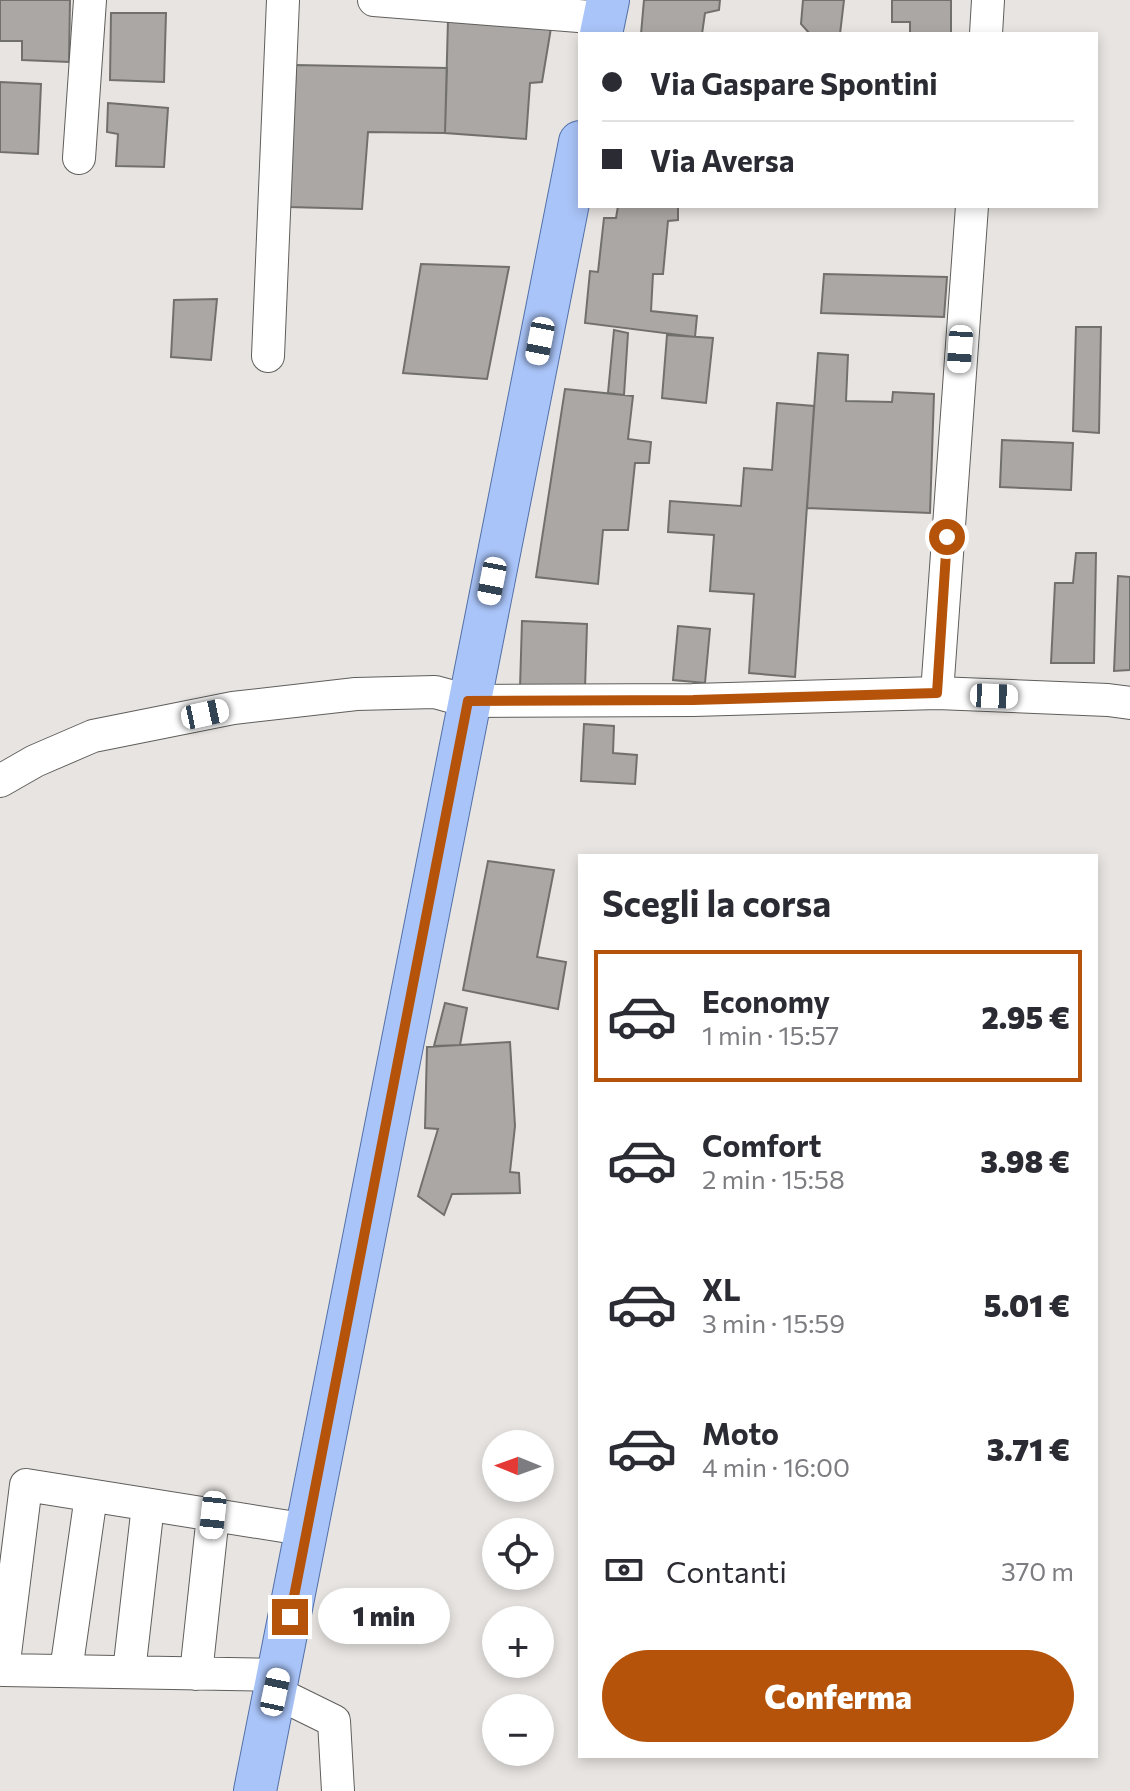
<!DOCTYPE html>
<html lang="it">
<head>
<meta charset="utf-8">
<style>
  body { margin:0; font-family:Commissioner,sans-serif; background:#f2f2f3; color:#2b2b33; height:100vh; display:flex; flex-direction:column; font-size:30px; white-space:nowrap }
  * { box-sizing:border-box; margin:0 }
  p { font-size:26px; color:#7c7c81 }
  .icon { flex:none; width:44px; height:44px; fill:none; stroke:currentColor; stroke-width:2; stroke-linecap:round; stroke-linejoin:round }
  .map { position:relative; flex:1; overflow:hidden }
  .drawer { position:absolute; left:578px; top:854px; width:520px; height:904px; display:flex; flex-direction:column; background:#fff; border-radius:0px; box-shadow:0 4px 12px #0003 }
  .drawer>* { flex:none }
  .guide { position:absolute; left:578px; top:32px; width:520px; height:176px; border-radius:0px; box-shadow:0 4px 12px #0003; display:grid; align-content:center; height:176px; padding:0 24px; background:#fff }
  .needle { width:52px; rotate:271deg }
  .buttons { position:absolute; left:482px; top:1430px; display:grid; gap:16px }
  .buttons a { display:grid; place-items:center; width:72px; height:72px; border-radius:50%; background:#fff; box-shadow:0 4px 12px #0003; font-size:40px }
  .end { position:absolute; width:36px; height:36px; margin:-18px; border:10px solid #b45309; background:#fff; box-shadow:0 0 0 4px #fff }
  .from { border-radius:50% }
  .bubble { position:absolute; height:56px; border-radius:28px; background:#fff; box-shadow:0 4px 12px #0003; font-size:26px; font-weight:800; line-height:56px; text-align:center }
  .car { position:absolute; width:24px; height:48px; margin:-24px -12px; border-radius:10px; box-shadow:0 0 6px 2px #0007; background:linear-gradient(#fff 24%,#345 0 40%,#fff 0 76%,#345 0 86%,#fff 0) }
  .guide b { display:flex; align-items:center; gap:28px; height:76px; font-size:30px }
  .guide b+b { border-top:2px solid #e1e1e2 }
  .guide i { width:20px; height:20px; background:#2b2b33 }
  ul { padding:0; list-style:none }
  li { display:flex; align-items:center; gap:24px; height:132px; margin:0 16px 12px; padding:0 8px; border:4px solid transparent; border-radius:0px }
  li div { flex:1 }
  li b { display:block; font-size:30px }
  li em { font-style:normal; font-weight:800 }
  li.current { border-color:#b45309 }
  li>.icon { width:72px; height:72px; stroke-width:1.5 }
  h2 { padding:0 24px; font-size:36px; line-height:96px }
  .pay { display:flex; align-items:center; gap:20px; height:88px; padding:0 24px; font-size:30px }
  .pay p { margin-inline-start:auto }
  .action { display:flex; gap:16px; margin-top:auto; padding:16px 24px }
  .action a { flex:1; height:92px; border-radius:48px; background:#b45309; color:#fff; font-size:32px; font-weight:800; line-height:92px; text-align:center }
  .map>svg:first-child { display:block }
</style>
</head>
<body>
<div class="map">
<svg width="1130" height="1791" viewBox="0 0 1130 1791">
  <rect width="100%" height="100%" fill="#e7e4e1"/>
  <path fill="#aaa7a4" stroke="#72706d" stroke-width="2" d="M0 0H70L69 62 22 60V41H0Z
    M644 0H720L719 10 705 13 702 34H641Z
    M803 0H844L840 34H810L801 24Z
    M892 0H951V34H910V22H892Z
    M111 13H166L164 82 110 80Z
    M448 19 551 28 542 82 530 83 526 139 445 133Z
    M296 65 447 68 445 133 368 132 362 209 289 207Z
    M0 82 41 84 38 154 0 152Z
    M108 103 168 108 164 167 116 166 118 134 107 132Z
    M618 206H678V220L668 221 663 274H653L651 311 697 316 695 337 585 323 590 271 598 272 604 218H616Z
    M421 264 509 267 487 379 403 373Z
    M824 274 947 277 944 317 821 313Z
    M217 299 211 360 171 357 174 300Z
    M1076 327H1101L1099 433 1073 431Z
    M614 330 628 333 624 395 608 393Z
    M667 335 713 338 706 403 662 398Z
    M818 353 848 355 846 401 892 402 893 392 934 394 930 513 807 508Z
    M565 389 633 396 628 439 651 442 649 463H635L628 530H603L598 584 536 577Z
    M777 403 814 406 795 677 749 673 754 594 710 591 714 535 668 532 670 501 741 506 744 468 772 470Z
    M1002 440 1073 443 1071 490 1000 487Z
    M1076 553H1096L1094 663H1051L1055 583H1073Z
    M1118 576 1130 577V670L1114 671Z
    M522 621 587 624 585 689 520 688Z
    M678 626 710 629 705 683 673 680Z
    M584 724 614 726 613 753 637 755 635 784 581 781Z
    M488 861 554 870 537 957 566 962 558 1009 463 990Z
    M445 1003 467 1008 460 1045 434 1046Z
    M510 1042 515 1126 510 1172 519 1173 520 1193 452 1194 444 1215 418 1196 438 1129 425 1128 427 1047Z"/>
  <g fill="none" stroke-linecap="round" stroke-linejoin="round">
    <g stroke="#605e5b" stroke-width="34">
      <path id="minor" d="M374 0 604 18
        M986 34 988 0
        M79 158 90 0
        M268 356 283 0
        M937 693 972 206
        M0 781 35 761 93 736 233 708 356 694 435 692 468 701 693 700 937 693 1108 700 1130 703
        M66 1671 91 1496
        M129 1672 148 1505
        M196 1674 213 1515
        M279 1675 3 1670 26 1485 308 1530
        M275 1692 334 1721 338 1791"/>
    </g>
    <g stroke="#5270a8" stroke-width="44">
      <path id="major" d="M601 34 608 0
        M255 1791 580 142"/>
    </g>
    <use href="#minor" stroke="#fff" stroke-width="32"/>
    <use href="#major" stroke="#a9c4f8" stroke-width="42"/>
  </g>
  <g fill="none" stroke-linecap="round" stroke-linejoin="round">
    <path stroke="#b45309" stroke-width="10" d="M290 1617 468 701 693 700 937 693 947 537"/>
  </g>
</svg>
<div class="buttons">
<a><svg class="needle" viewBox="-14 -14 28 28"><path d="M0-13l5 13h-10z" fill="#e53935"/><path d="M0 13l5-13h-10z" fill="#7c7c81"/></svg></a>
<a><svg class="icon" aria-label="locate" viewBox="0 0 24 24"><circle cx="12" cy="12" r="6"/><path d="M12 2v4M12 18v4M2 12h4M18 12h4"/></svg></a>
<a>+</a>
<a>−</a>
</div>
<i class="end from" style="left:947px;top:537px"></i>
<i class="end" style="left:290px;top:1617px"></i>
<div class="bubble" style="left:318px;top:1588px;width:132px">1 min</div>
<i class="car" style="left:540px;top:341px;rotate:191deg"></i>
<i class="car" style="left:960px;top:349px;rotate:184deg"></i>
<i class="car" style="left:492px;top:581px;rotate:191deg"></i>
<i class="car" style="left:994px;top:696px;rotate:92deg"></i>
<i class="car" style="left:205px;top:714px;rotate:78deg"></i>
<i class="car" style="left:213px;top:1515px;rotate:186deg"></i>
<i class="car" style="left:275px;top:1692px;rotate:12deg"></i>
<div class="guide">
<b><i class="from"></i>Via Gaspare Spontini</b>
<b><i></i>Via Aversa</b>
</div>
<section class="drawer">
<h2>Scegli la corsa</h2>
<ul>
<li class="current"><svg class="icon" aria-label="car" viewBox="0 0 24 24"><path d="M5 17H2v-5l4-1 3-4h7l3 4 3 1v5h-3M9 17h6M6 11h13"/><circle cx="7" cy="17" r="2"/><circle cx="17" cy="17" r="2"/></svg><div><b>Economy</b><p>1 min · 15:57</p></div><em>2.95 €</em></li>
<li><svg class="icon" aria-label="car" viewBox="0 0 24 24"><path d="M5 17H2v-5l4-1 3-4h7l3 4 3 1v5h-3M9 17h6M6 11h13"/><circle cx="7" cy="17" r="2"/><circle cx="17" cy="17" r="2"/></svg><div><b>Comfort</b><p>2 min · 15:58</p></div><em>3.98 €</em></li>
<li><svg class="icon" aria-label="car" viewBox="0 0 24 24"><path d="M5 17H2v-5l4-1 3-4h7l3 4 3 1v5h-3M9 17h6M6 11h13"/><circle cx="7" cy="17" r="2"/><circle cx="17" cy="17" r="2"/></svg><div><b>XL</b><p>3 min · 15:59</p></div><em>5.01 €</em></li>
<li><svg class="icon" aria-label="car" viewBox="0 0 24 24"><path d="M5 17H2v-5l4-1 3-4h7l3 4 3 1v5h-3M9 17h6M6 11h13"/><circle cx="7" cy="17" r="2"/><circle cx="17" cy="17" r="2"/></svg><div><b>Moto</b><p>4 min · 16:00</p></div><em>3.71 €</em></li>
</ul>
<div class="pay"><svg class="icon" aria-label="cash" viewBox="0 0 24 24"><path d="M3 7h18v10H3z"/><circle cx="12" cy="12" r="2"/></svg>Contanti<p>370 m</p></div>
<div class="action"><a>Conferma</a></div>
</section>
</div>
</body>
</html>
